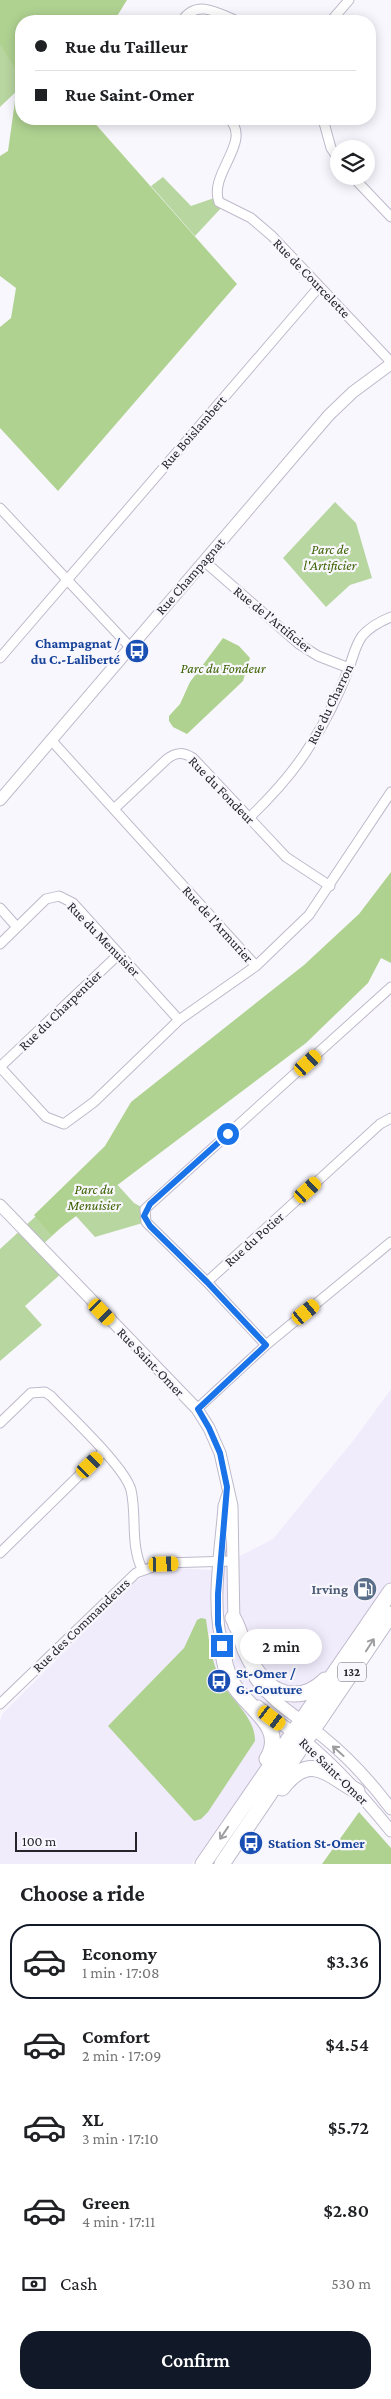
<!DOCTYPE html>
<html lang="en">
<head>
<meta charset="utf-8">
<style>
  body { margin:0; font-family:"Crimson Pro",serif; background:#f2f2f2; color:#202124; height:100vh; display:flex; flex-direction:column; font-size:19px; white-space:nowrap }
  * { box-sizing:border-box; margin:0 }
  p { font-size:16px; color:#757577 }
  .icon { flex:none; width:28px; height:28px; fill:none; stroke:currentColor; stroke-width:2; stroke-linecap:round; stroke-linejoin:round }
  .map { position:relative; height:1864px; overflow:hidden }
  .panel { display:flex; flex-direction:column; background:#fff; flex:1 }
  .panel>* { flex:none }
  .guide { position:absolute; left:15px; top:15px; width:361px; height:110px; border-radius:20px; box-shadow:0 2px 12px #0003; display:grid; align-content:center; height:110px; padding:0 20px; background:#fff }
  .tools { position:absolute; left:330px; top:140px; display:grid; gap:10px }
  .tools a { display:grid; place-items:center; width:45px; height:45px; border-radius:50%; background:#fff; box-shadow:0 2px 12px #0003; font-size:25px }
  .scale { position:absolute; left:15px; bottom:12px; width:122px; box-sizing:border-box; padding-left:5px; border:2px solid #27252c; border-top:0; font-size:14px; line-height:18px; white-space:nowrap; color:#27252c; -webkit-text-stroke:4px #f9f7fe; paint-order:stroke }
  .end { position:absolute; width:22px; height:22px; margin:-11px; border:6px solid #1a73e8; background:#fff; box-shadow:0 0 0 2px #fff }
  .from { border-radius:50% }
  .bubble { position:absolute; height:35px; border-radius:18px; background:#fff; box-shadow:0 2px 12px #0003; font-size:16px; font-weight:600; line-height:35px; text-align:center }
  .car { position:absolute; width:15px; height:30px; margin:-15px -8px; border-radius:6px; box-shadow:0 0 4px 1px #0007; background:linear-gradient(#f5c518 24%,#345 0 40%,#f5c518 0 76%,#345 0 86%,#f5c518 0) }
  .guide b { display:flex; align-items:center; gap:18px; height:48px; font-size:19px }
  .guide b+b { border-top:1px solid #e0e0e0 }
  .guide i { width:12px; height:12px; background:#202124 }
  ul { padding:0; list-style:none }
  li { display:flex; align-items:center; gap:15px; height:75px; margin:0 10px 8px; padding:0 10px; border:2px solid transparent; border-radius:20px }
  li div { flex:1 }
  li b { display:block; font-size:19px }
  li em { font-style:normal; font-weight:600 }
  li.active { border-color:#111827 }
  li>.icon { width:45px; height:45px; stroke-width:1.5 }
  h2 { padding:0 20px; font-size:22px; line-height:60px }
  .pay { display:flex; align-items:center; gap:12px; height:55px; padding:0 20px; font-size:19px }
  .pay p { margin-inline-start:auto }
  .primary-button { display:flex; gap:10px; margin-top:auto; padding:10px 20px }
  .primary-button a { flex:1; height:58px; border-radius:20px; background:#111827; color:#fff; font-size:20px; font-weight:600; line-height:58px; text-align:center }
  .map>svg:first-child { display:block }
</style>
</head>
<body>
<div class="map">
<svg width="391" height="1864" viewBox="0 0 391 1864">
  <rect width="100%" height="100%" fill="#f9f7fe"/>
  <path fill="#f1ecfc" d="M391 1389V1586L312 1700 274 1744 271 1753 192 1864H0V1720L3 1713 134 1582 149 1574 176 1568 213 1570 273 1539 356 1437Z"/>
  <path fill="#b8d6a0" d="M0 0 21 21V87L0 107Z
    M163 177 191 206 217 197 223 206 195 236 151 186Z
    M335 502 356 523 372 578 350 585 326 607 283 558Z
    M96 1161 134 1203 145 1209 146 1222 95 1237 75 1215 40 1247 63 1272 25 1306 42 1325 0 1361V1249Z"/>
  <path fill="#afd291" d="M0 0H127L114 21H21V78L0 44Z
    M21 81V119H91L237 284 58 491 0 428V327L11 318 16 288 0 276V156L8 151 15 101Z
    M223 638 239 646 250 658 243 681 187 734 173 727 169 721V716L180 704 190 682Z
    M391 872V963L381 958 368 983 306 1043 51 1235 34 1215 105 1146 131 1102 304 965 359 914Z
    M201 1618 206 1619C209 1640 211 1661 221 1681 231 1700 256 1718 255 1741L208 1812 201 1819 194 1821 108 1726 184 1648 197 1620Z
    M359 1812 391 1848V1864H322Z"/>
  <g fill="none" stroke-linecap="round" stroke-linejoin="round">
    <g stroke="#bfb9cb" stroke-width="11">
      <path id="minor" d="M182 21C196 0 215 11 237 21
        M331 21 349 0
        M229 119C253 141 208 174 219 202L251 218 272 236 391 362
        M323 119 331 148 339 160
        M352 176 391 217
        M0 508 130 647
        M204 561 299 644 318 656 349 668
        M0 658 319 287
        M52 741 256 966
        M114 809 167 759C176 752 183 752 193 758L286 857 330 886
        M249 818C273 795 294 772 311 744 326 721 339 694 349 668 353 657 355 646 362 636 369 628 381 621 391 617
        M0 908 16 926
        M0 944 46 899 59 896 73 903 179 1020
        M0 1067 46 1117 64 1124 94 1102 179 1020 256 966 309 915 391 792
        M0 1067 119 954
        M207 1282 380 1124 391 1118
        M266 1345 207 1282 146 1222 145 1209 391 987
        M197 1409 266 1345 391 1242
        M0 1423 31 1393 45 1392 51 1396C70 1416 125 1467 131 1490 137 1516 130 1544 142 1569
        M0 1553 103 1452
        M0 1704 136 1573 164 1563 232 1561"/>
    </g>
    <g stroke="#bfb9cb" stroke-width="13">
      <path id="tertiary" d="M0 800 329 415 353 392 391 364
        M0 1205 197 1409 209 1428 220 1453 232 1506 234 1626
        M225 1653C209 1610 221 1551 224 1506L228 1494
        M255 1678C272 1703 298 1717 322 1736 348 1757 371 1782 391 1809
        M258 1706C272 1719 290 1729 305 1741 337 1767 365 1799 391 1831"/>
    </g>
    <g stroke="#bfb9cb" stroke-width="17">
      <path id="primary" d="M233 1618C239 1627 241 1639 245 1650 254 1670 270 1695 295 1694 307 1694 316 1689 325 1680
        M222 1646C224 1661 226 1672 233 1684 248 1709 287 1727 267 1759
        M282 1788C311 1751 327 1775 357 1791
        M203 1864 391 1591
        M222 1864 391 1614"/>
    </g>
    <use href="#minor" stroke="#fff" stroke-width="9"/>
    <use href="#tertiary" stroke="#fff" stroke-width="11"/>
    <use href="#primary" stroke="#fff" stroke-width="15"/>
  </g>
  <defs><path id="oneway-shaft" d="M-6 0H5M1.5-3L5.5 0L1.5 3" fill="none" stroke-width="1.6" stroke-linecap="round" stroke-linejoin="round" transform="scale(1.25)"/></defs>
  <g stroke="#9e9da0">
    <use href="#oneway-shaft" transform="translate(370 1645) rotate(-57)"/>
    <use href="#oneway-shaft" transform="translate(338 1751) rotate(-138)"/>
    <use href="#oneway-shaft" transform="translate(224 1833) rotate(124)"/>
  </g>
  <g fill="none" stroke-linecap="round" stroke-linejoin="round">
    <path stroke="#1a73e8" stroke-width="6" d="M222 1646 218 1624V1594L227 1487 220 1453 209 1428 198 1409 266 1345 207 1282 150 1226 144 1216 150 1204 228 1134"/>
  </g>
  <defs>
    <g id="bus-disc" transform="scale(1.25)"><circle r="9.5" fill="#1a4fb4" stroke="#f9f7fe"/><path d="M-5-6H5V4H4V6H2V4H-2V6H-4V4H-5ZM-3.5-4V0h7V-4ZM-3.5 1.2v1.5H-2V1.2ZM2 1.2v1.5H3.5V1.2Z" fill="#fff"/></g>
    <g id="fuel-disc" transform="scale(1.25)"><circle r="9.5" fill="#5c6f8a" stroke="#f9f7fe"/><path d="M-5.5-6h7V0h2V4h1.3V-2.5L3-4.5l.8-.8L6-3V5H2.5V1h-1V6h-7ZM-4.2-4.7v3.2H.2V-4.7Z" fill="#fff"/></g>
  </defs>
  <g fill-rule="evenodd">
    <use href="#bus-disc" x="137" y="651"/>
    <use href="#fuel-disc" x="365" y="1589"/>
    <use href="#bus-disc" x="219" y="1681"/>
    <use href="#bus-disc" x="251" y="1843"/>
  </g>
  <g text-anchor="middle" stroke-width="4.5" stroke-linejoin="round" paint-order="stroke">
    <rect fill="#f9f7fe" stroke="#66646b" stroke-width="1" x="338" y="1662.5" width="28" height="19" rx="4"/>
    <g font-size="12" font-weight="bold" fill="#27252c">
      <text x="352" y="1676">132</text>
    </g>
    <g font-size="14" fill="#27252c" stroke="#f9f7fe">
      <text transform="translate(312 278) rotate(46)" y="5">Rue de Courcelette</text>
      <text transform="translate(193 432) rotate(-49)" y="5">Rue Boislambert</text>
      <text transform="translate(190 576) rotate(-49)" y="5">Rue Champagnat</text>
      <text transform="translate(273 619) rotate(39)" y="5">Rue de l'Artificier</text>
      <text transform="translate(330 704) rotate(-64)" y="5">Rue du Charron</text>
      <text transform="translate(222 790) rotate(46)" y="5">Rue du Fondeur</text>
      <text transform="translate(218 924) rotate(48)" y="5">Rue de l'Armurier</text>
      <text transform="translate(104 939) rotate(46)" y="5">Rue du Menuisier</text>
      <text transform="translate(60 1010) rotate(-44)" y="5">Rue du Charpentier</text>
      <text transform="translate(254 1239) rotate(-42)" y="5">Rue du Potier</text>
      <text transform="translate(151 1362) rotate(46)" y="5">Rue Saint-Omer</text>
      <text transform="translate(81 1625) rotate(-44)" y="5">Rue des Commandeurs</text>
      <text transform="translate(334 1771) rotate(44)" y="5">Rue Saint-Omer</text>
    </g>
    <g font-size="14" font-style="italic" fill="#3c6300" stroke="#f9f7fe">
      <text x="330" y="554">Parc de<tspan x="330" dy="16">l'Artificier</tspan></text>
      <text x="223" y="673">Parc du Fondeur</text>
      <text x="94" y="1194">Parc du<tspan x="94" dy="16">Menuisier</tspan></text>
    </g>
    <g font-size="14" font-weight="bold" fill="#164399" stroke="#f9f7fe" text-anchor="start">
      <text x="120" y="648" text-anchor="end">Champagnat /<tspan x="120" dy="16">du C.-Laliberté</tspan></text>
      <text x="236" y="1678">St-Omer /<tspan x="236" dy="16">G.-Couture</tspan></text>
      <text x="268" y="1848">Station St-Omer</text>
    </g>
    <g font-size="14" font-weight="bold" fill="#4e5e75" stroke="#f9f7fe" text-anchor="end">
      <text x="348" y="1594">Irving</text>
    </g>
  </g>
</svg>
<div class="tools">
<a><svg class="icon" aria-label="layers" viewBox="0 0 24 24"><path d="M12 4l9 5-9 5-9-5zM3 14l9 5 9-5"/></svg></a>
</div>
<div class="scale">100 m</div>
<i class="end from" style="left:228px;top:1134px"></i>
<i class="end" style="left:222px;top:1646px"></i>
<div class="bubble" style="left:240px;top:1629px;width:82px">2 min</div>
<i class="car" style="left:308px;top:1063px;rotate:48deg"></i>
<i class="car" style="left:308px;top:1190px;rotate:48deg"></i>
<i class="car" style="left:102px;top:1312px;rotate:136deg"></i>
<i class="car" style="left:306px;top:1312px;rotate:51deg"></i>
<i class="car" style="left:90px;top:1465px;rotate:46deg"></i>
<i class="car" style="left:164px;top:1564px;rotate:88deg"></i>
<i class="car" style="left:272px;top:1718px;rotate:127deg"></i>
<div class="guide">
<b><i class="from"></i>Rue du Tailleur</b>
<b><i></i>Rue Saint-Omer</b>
</div>
</div>
<section class="panel">
<h2>Choose a ride</h2>
<ul>
<li class="active"><svg class="icon" aria-label="car" viewBox="0 0 24 24"><path d="M5 17H2v-5l4-1 3-4h7l3 4 3 1v5h-3M9 17h6M6 11h13"/><circle cx="7" cy="17" r="2"/><circle cx="17" cy="17" r="2"/></svg><div><b>Economy</b><p>1 min · 17:08</p></div><em>$3.36</em></li>
<li><svg class="icon" aria-label="car" viewBox="0 0 24 24"><path d="M5 17H2v-5l4-1 3-4h7l3 4 3 1v5h-3M9 17h6M6 11h13"/><circle cx="7" cy="17" r="2"/><circle cx="17" cy="17" r="2"/></svg><div><b>Comfort</b><p>2 min · 17:09</p></div><em>$4.54</em></li>
<li><svg class="icon" aria-label="car" viewBox="0 0 24 24"><path d="M5 17H2v-5l4-1 3-4h7l3 4 3 1v5h-3M9 17h6M6 11h13"/><circle cx="7" cy="17" r="2"/><circle cx="17" cy="17" r="2"/></svg><div><b>XL</b><p>3 min · 17:10</p></div><em>$5.72</em></li>
<li><svg class="icon" aria-label="car" viewBox="0 0 24 24"><path d="M5 17H2v-5l4-1 3-4h7l3 4 3 1v5h-3M9 17h6M6 11h13"/><circle cx="7" cy="17" r="2"/><circle cx="17" cy="17" r="2"/></svg><div><b>Green</b><p>4 min · 17:11</p></div><em>$2.80</em></li>
</ul>
<div class="pay"><svg class="icon" aria-label="cash" viewBox="0 0 24 24"><path d="M3 7h18v10H3z"/><circle cx="12" cy="12" r="2"/></svg>Cash<p>530 m</p></div>
<div class="primary-button"><a>Confirm</a></div>
</section>
</body>
</html>
